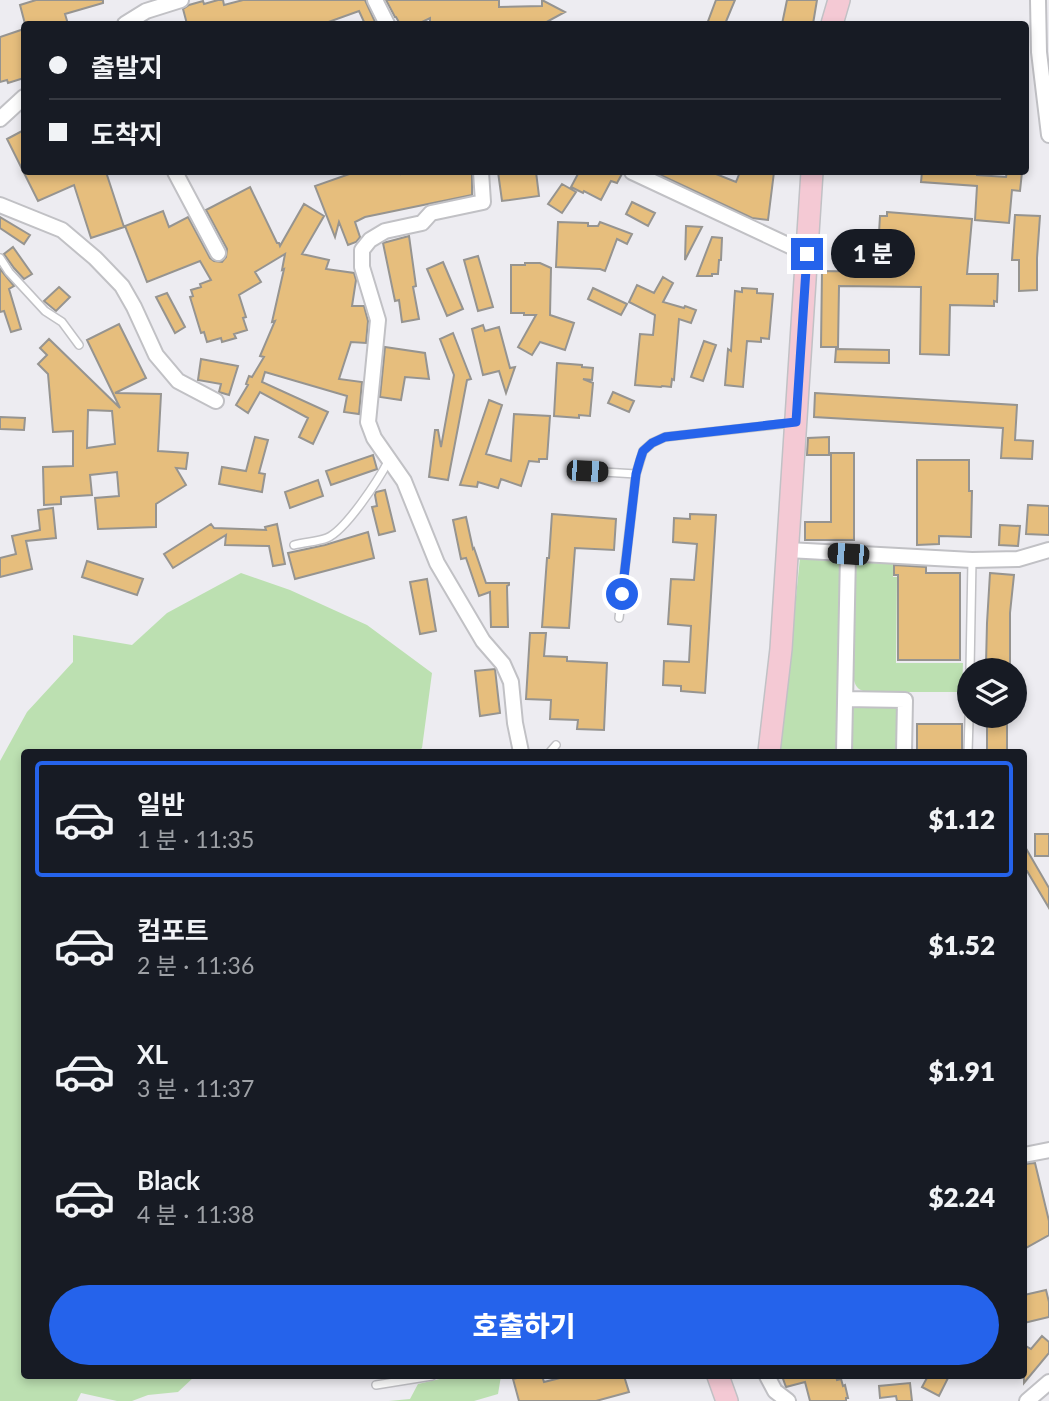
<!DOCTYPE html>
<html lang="ko">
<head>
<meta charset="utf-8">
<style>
  body { margin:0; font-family:Lato,"Noto Sans KR",sans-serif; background:#242831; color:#f1f3f6; height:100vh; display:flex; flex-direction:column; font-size:26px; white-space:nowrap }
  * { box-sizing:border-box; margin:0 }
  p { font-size:23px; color:#9ea1a6 }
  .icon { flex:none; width:38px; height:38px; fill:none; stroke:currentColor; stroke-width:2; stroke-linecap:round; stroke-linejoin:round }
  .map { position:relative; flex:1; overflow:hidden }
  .panel { position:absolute; left:21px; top:749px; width:1006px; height:630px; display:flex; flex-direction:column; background:#171b24; border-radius:7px; box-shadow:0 4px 10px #0003 }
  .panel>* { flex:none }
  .banner { position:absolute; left:21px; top:21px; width:1008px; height:154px; border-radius:7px; box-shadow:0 4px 10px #0003; display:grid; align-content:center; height:154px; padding:0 28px; background:#171b24 }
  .fabs { position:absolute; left:957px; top:658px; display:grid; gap:14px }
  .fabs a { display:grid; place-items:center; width:70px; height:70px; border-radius:50%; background:#171b24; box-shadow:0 4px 10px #0003; font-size:35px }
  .end { position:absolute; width:32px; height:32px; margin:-16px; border:9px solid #2563eb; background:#fff; box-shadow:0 0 0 4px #fff }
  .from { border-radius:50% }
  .bubble { position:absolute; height:49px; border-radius:24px; background:#171b24; box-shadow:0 4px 10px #0003; font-size:23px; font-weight:800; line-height:49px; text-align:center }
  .car { position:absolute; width:21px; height:42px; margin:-21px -10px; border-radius:9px; box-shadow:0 0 5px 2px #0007; background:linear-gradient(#222 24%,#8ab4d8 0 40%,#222 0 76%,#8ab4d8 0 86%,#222 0) }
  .banner b { display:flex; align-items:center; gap:24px; height:66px; font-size:26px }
  .banner b+b { border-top:2px solid #363941 }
  .banner i { width:18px; height:18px; background:#f1f3f6 }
  ul { padding:12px 0 0; list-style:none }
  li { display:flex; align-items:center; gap:21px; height:116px; margin:0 14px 10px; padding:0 14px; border:4px solid transparent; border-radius:7px }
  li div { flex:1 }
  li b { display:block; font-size:26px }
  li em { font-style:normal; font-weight:800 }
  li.current { border-color:#2563eb }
  li>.icon { width:63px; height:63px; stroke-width:1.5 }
  .button { display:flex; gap:14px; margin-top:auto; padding:14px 28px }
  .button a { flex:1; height:80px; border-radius:42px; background:#2563eb; color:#fff; font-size:28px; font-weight:800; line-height:80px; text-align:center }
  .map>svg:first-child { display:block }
</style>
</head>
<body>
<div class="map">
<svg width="1049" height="1401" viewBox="0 0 1049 1401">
  <rect width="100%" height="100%" fill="#edecf1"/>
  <path fill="#bce0b1" d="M800 558 837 559 841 565 839 752H780Z
    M854 562H893V577H897L896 663H963L962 692H867C857 690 855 686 853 676Z
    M241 573 290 590 367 625 432 673 422 748 418 752H24V1376H195L178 1392 148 1395 132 1401H117L81 1393 77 1401H0V761L27 712 73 662V635L132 645 167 613Z
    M852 704 890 705 895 707 899 711V752H851Z
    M453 1376H501L498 1394 474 1401H389L410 1399 418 1384Z"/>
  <path fill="#e6be7d" stroke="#969490" stroke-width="2" fill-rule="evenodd" d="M36 0H103V3L65 14 68 24H25L20 5Z
    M218 0H223L224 5 243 0H365L376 24H365L359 11 323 24H187L183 9 189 5 203 1 204 4Z
    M386 0H499V7L542 6V0L565 12 543 24H430V18L418 24H400L396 17H395Z
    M716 0H735L725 24H707Z
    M787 0H817L813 24H782Z
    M24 29V78L8 83 7 80 0 82V37Z
    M24 130V172H106L124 227 91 238 74 185 38 201 7 139Z
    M355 172H401V174L413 172H472V195L365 217 355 222 360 237 356 242 348 245 339 222 335 237 315 186Z
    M498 172H536L539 196 502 201Z
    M579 172H623L617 183 611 181 601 200 584 191 583 193 571 187Z
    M654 172H711L736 182 740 172H774L768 220 752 218Z
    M922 172H977V175L1006 177 1007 172H1022L1020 191 1012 190 1009 223 975 220 977 186 921 182Z
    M562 184 576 192 562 213 548 204Z
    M250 187 277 243H279L280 246 304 204 324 216 302 254 329 260 326 269 354 273 356 280 352 306H364L368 321 366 343 351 342 339 379 362 382 359 414 344 412 347 396 265 372 262 382 328 412 313 444 299 437 308 418 260 392 248 413 236 405 248 385 246 384 249 376 252 377 264 357 260 356 275 321 272 322 284 269 282 270 285 254 255 272 261 282 239 295 246 317 243 318 247 330 234 334 236 338 222 342 221 338 207 342 204 332 201 333 190 297 193 296 191 290 201 287 200 284 211 280 200 261 147 282 125 226 163 211 169 227 188 217 210 258 214 261 222 262 226 257 227 249 206 210Z
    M632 202 655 213 648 226 626 214Z
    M887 212 972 219 967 274H998L997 302 994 301V306L950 305 949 355 920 354 921 287 839 286 838 347H821L822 271 882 272 884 250H878L880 216H887Z
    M1015 215 1040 216 1037 258V290L1019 291V260H1012Z
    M0 217 30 235 24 244 0 228Z
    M558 222 588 223V226H598L600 222 632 234 627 244 617 239 605 271 600 269 556 267Z
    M686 226 702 227 685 260Z
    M409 236 416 286 413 287 419 319 402 322 399 300 395 301 383 243Z
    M712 237 722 238 721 260H719L718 274H712V276H697Z
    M13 247 32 274 24 279 14 268 4 254Z
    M478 256 493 307 478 311 464 260Z
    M443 262 463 309 447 316 427 269Z
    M525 263H540L551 268 550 315 574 323 565 350 540 342 532 355 518 347 536 315H524V313H511V265H525Z
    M0 269 14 286 9 289 21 329 11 332 4 311 0 312Z
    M663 277 673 283 663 302 684 308 685 306 696 310 691 323 679 319 674 380 672 379 671 387 662 386 661 387 635 385 640 334 653 335 655 315 629 302 637 285 654 293Z
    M59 287 70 297 56 311 44 301Z
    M593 288 627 304 621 315 588 299Z
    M742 288 757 289V293L773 294 769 339 761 338V342L747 341 743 387 725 385 728 349 731 351 735 291 742 292Z
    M167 293 185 327 175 333 156 297Z
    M119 324 146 378 115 393 161 394 158 451 188 453 186 469 176 468 186 485 156 504V527L98 529 95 498 119 496 117 472 90 475 92 495 61 497V504L44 505 43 467 73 466V431L53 432 48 374 38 364 47 355 40 348 49 339 120 408 87 340ZM88 410 112 411 115 444 87 448Z
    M483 325 485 331 499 327 510 368 515 367 506 393 499 371 483 375 472 329Z
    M453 333 471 379 467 380 448 480 429 477 435 430H438L441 447 454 375 440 339Z
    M704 341 716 345 703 381 691 377Z
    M385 347 425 353 429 379 405 377 401 400 380 397Z
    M836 349 889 350V363L835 362Z
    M201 359 238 366 229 395 219 392 221 384 198 380Z
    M557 363 582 365V367L593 368 592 380 583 379 593 383 590 416 579 415V418L554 416Z
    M613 392 634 401 629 412 608 403Z
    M815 393 1017 405 1015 440 1033 441 1032 459 1001 458 1003 428 814 417Z
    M489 400 502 405 486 454 511 461 514 414 550 416 547 459H539V462L529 461 521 486 501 479 498 488 478 482 477 487 460 485Z
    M0 417 25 418 24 430 0 429Z
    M255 437 268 440 259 473 265 474 262 492 219 484 222 467 246 471Z
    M829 437V455H807L808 438Z
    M831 453H854V540H805V522H831Z
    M373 455 377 469 331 485 326 471Z
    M917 460H969V491H972L971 537 939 536V544L917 545Z
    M318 480 323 496 290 508 285 492Z
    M385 490 395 531 379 535 372 507 377 506 375 495 376 492Z
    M1028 505 1049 506V535L1026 534Z
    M53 508 56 538 26 541 32 569 0 577V558L16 554 12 536 40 530 38 510Z
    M552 514 616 519 614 550 575 548 569 628 542 627 547 558H549Z
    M690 514 716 515 705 693 681 691V686L663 685 664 661 689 662 691 626 668 624 671 579 694 580 697 544 673 542 674 518 690 519Z
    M466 517 473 549 474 548 486 583H509V585L507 586 508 627H491L490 592 479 596 466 558 461 559 453 520Z
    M211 524 214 528 266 530 265 527 277 524 285 564 273 566 269 546 225 545 226 535 173 568 164 554Z
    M1000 525 1020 526 1018 546 999 545Z
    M368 532 374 558 295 579 288 553 325 545Z
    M87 561 143 579 137 595 82 577Z
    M894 565 926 567V573H960V660H898V575H894Z
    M990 573 1014 575 1010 613V664H986L987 623Z
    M427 579 436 631 420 634 410 582Z
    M530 633H546L544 656 567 657V661L607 663 604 730 577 729 578 720 550 719 551 700 526 699Z
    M495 669 500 713 480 716 475 671Z
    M987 716H1007V752H987Z
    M917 724H962V752H917Z
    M1035 834H1049V856H1035Z
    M1024 845 1049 888V908L1027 871H1024Z
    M1035 1163 1049 1221V1235L1024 1249V1164Z
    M1046 1290 1049 1302V1317L1024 1323V1295Z
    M1042 1336 1049 1342V1353L1024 1383V1345L1031 1349Z
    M525 1376H542L544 1382 568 1376H624L629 1392 596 1401H519L513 1379Z
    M782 1376H836L837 1380 841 1379 843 1386 845 1385 848 1398H846V1401H810L805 1382 786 1387Z
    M928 1376H949L939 1396 922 1387Z
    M910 1383 912 1401H897L896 1396 880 1398 879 1386Z"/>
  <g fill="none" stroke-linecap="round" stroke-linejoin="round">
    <g stroke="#c1c1c5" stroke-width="10">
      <path id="lane" d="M0 258 9 272 45 311 62 322 79 345
        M587 471 636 474
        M294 545C304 542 317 542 327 538 346 530 379 479 389 460
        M619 618 636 474 643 451 652 443 665 437 791 423
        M970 670 972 560
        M550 752 556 745
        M968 752 970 688
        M376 1385 432 1376"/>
    </g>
    <g stroke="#c1c1c5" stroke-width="18">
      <path id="street" d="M375 0 387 24
        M1038 0 1039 52 1049 135
        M125 24 146 11 181 0
        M0 119 24 97
        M175 172 218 253
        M481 172 483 202 431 213 422 223 385 231 370 240 362 250V267L378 320 368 422 374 438 404 481 437 563 483 641 503 664 511 682 515 723 521 752
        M632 172 807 254
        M0 205 62 230 95 258 122 286 134 307 156 355 178 381 216 401
        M788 550 972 560 1018 559 1049 550
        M845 699 905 700 904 752
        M844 752 848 554
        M1024 1155 1049 1150
        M767 1376 775 1391 788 1401
        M1027 1401 1049 1382"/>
    </g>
    <g stroke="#c1c1c5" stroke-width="24">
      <path id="secondary" d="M832 24 839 0
        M769 752 781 649 812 172
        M718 1376 727 1401"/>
    </g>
    <use href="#lane" stroke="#fff" stroke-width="7"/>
    <use href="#street" stroke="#fff" stroke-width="14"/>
    <use href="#secondary" stroke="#f4c9d4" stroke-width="21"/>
  </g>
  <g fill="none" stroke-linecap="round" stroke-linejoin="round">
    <path stroke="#2563eb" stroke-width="9" d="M622 594 636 474 640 460 643 451 652 443 665 437 796 422 807 254"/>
  </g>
</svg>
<div class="fabs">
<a><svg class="icon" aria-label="layers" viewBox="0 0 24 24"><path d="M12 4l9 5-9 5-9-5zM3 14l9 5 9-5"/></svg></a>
</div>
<i class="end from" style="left:622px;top:594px"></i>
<i class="end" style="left:807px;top:254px"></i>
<div class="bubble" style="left:831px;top:229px;width:84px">1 분</div>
<i class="car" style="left:587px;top:471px;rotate:93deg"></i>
<i class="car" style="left:848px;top:554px;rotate:274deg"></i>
<div class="banner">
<b><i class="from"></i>출발지</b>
<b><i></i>도착지</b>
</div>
<section class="panel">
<ul>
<li class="current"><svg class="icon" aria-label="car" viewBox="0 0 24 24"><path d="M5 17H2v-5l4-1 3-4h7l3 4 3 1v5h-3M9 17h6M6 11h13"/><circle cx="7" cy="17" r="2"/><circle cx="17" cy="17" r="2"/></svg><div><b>일반</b><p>1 분 · 11:35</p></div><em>$1.12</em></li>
<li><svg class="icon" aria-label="car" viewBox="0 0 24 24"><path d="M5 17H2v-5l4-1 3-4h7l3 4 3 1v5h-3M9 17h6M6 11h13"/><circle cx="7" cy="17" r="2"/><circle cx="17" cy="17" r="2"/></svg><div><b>컴포트</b><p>2 분 · 11:36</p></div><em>$1.52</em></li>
<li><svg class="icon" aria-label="car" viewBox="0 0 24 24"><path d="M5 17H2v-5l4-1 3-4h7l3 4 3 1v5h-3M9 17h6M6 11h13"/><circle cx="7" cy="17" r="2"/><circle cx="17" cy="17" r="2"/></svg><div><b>XL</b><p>3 분 · 11:37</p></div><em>$1.91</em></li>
<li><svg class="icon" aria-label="car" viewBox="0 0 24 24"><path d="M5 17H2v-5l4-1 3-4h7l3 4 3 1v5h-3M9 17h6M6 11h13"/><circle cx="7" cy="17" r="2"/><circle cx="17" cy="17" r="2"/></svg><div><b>Black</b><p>4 분 · 11:38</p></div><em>$2.24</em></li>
</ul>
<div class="button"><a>호출하기</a></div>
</section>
</div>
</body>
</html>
